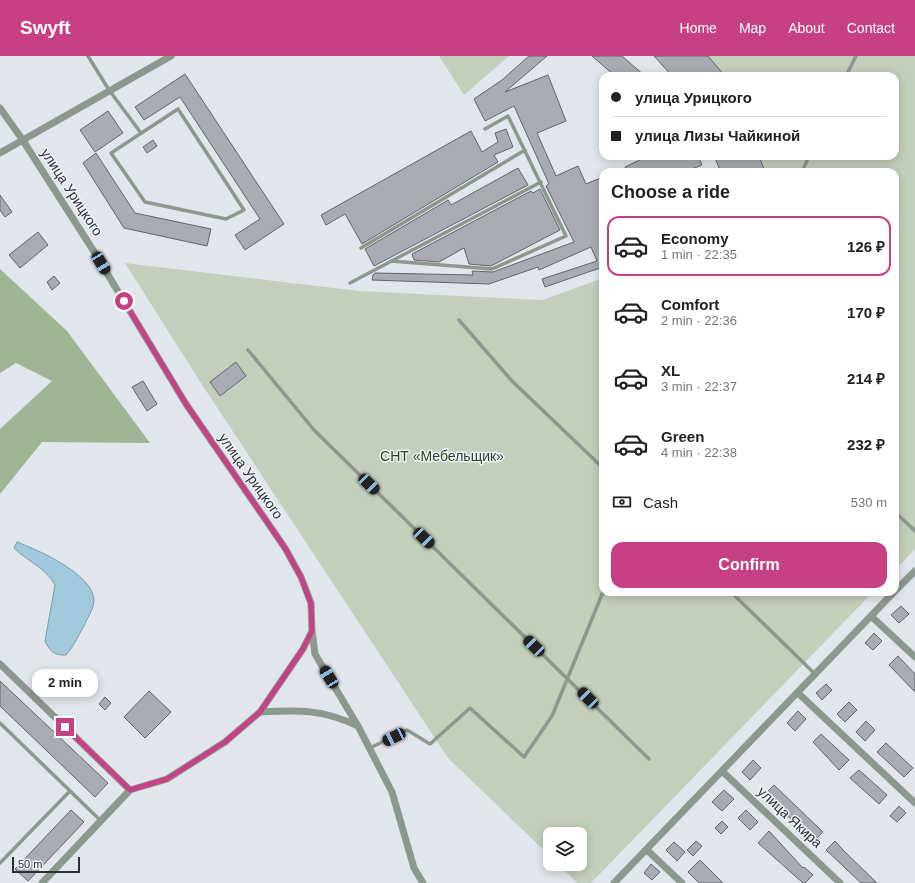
<!DOCTYPE html>
<html lang="en">
<head>
<meta charset="utf-8">
<style>
  body { margin:0; font-family:Helvetica,sans-serif; background:#f6f6f6; color:#222; height:100vh; display:flex; flex-direction:column; font-size:15px; white-space:nowrap }
  * { box-sizing:border-box; margin:0 }
  p { font-size:13px; color:#767676 }
  .icon { flex:none; width:22px; height:22px; fill:none; stroke:currentColor; stroke-width:2; stroke-linecap:round; stroke-linejoin:round }
  .map { position:relative; flex:1; overflow:hidden }
  .details { position:absolute; left:599px; top:112px; width:300px; height:428px; display:flex; flex-direction:column; background:#fff; border-radius:12px; box-shadow:0 2px 10px #0003 }
  .details>* { flex:none }
  .banner { position:absolute; left:599px; top:16px; width:300px; height:88px; border-radius:12px; box-shadow:0 2px 10px #0003; display:grid; align-content:center; height:88px; padding:0 12px; background:#fff }
  .controls { position:absolute; left:543px; top:771px; display:grid; gap:8px }
  .controls a { display:grid; place-items:center; width:44px; height:44px; border-radius:8px; background:#fff; box-shadow:0 2px 10px #0003; font-size:20px }
  .scale { position:absolute; left:12px; bottom:10px; width:68px; box-sizing:border-box; padding-left:4px; border:2px solid #2c2e31; border-top:0; font-size:11px; line-height:14px; white-space:nowrap; color:#2c2e31; -webkit-text-stroke:3px #eef3f9; paint-order:stroke }
  .end { position:absolute; width:18px; height:18px; margin:-9px; border:5px solid #c64083; background:#fff; box-shadow:0 0 0 2px #fff }
  .from { border-radius:50% }
  .bubble { position:absolute; height:28px; border-radius:12px; background:#fff; box-shadow:0 2px 10px #0003; font-size:13px; font-weight:700; line-height:28px; text-align:center }
  .car { position:absolute; width:12px; height:24px; margin:-12px -6px; border-radius:5px; box-shadow:0 0 3px 1px #0007; background:linear-gradient(#222 24%,#8ab4d8 0 40%,#222 0 76%,#8ab4d8 0 86%,#222 0) }
  .banner b { display:flex; align-items:center; gap:14px; height:38px; font-size:15px }
  .banner b+b { border-top:1px solid #e0e0e0 }
  .banner i { width:10px; height:10px; background:#222 }
  ul { padding:0; list-style:none }
  li { display:flex; align-items:center; gap:12px; height:60px; margin:0 8px 6px; padding:0 4px; border:2px solid transparent; border-radius:12px }
  li div { flex:1 }
  li b { display:block; font-size:15px }
  li em { font-style:normal; font-weight:700 }
  li.active { border-color:#c64083 }
  li>.icon { width:36px; height:36px; stroke-width:1.5 }
  h2 { padding:0 12px; font-size:18px; line-height:48px }
  .pay { display:flex; align-items:center; gap:10px; height:44px; padding:0 12px; font-size:15px }
  .pay p { margin-inline-start:auto }
  .cta { display:flex; gap:8px; margin-top:auto; padding:8px 12px }
  .cta a { flex:1; height:46px; border-radius:12px; background:#c64083; color:#fff; font-size:16px; font-weight:700; line-height:46px; text-align:center }
  header { display:flex; align-items:center; gap:24px; box-sizing:border-box; height:56px; padding:0 20px; background:#c64083; color:#fff }
  header strong { font-size:19px }
  nav { display:flex; gap:22px; margin-inline-start:auto; font-size:14px }
  .map>svg:first-child { display:block }
</style>
</head>
<body>
<header>
<strong>Swyft</strong>
<nav><a>Home</a><a>Map</a><a>About</a><a>Contact</a></nav>
</header>
<div class="map">
<svg width="915" height="827" viewBox="0 0 915 827">
  <rect width="100%" height="100%" fill="#e1e5ec"/>
  <path fill="#c2cfba" d="M439 0H509L464 39Z
    M702 0H915V493L895 514V116H757L752 100H895V20H719Z
    M125 207 359 235 543 244 603 222V536H873L591 827H577L558 808H580V778H550V800L448 702 201 327Z"/>
  <path fill="#9fb494" d="M0 213 67 275 150 387 42 386 0 438V373L52 325 16 307 0 317Z"/>
  <path fill="#a1c9dc" stroke="#7e9aa9" d="M17 486C38 494 93 518 94 544 94 553 87 562 84 570 78 580 74 590 66 599 54 600 49 594 45 585L55 529C46 512 27 505 14 492Z"/>
  <path fill="#a8acb2" stroke="#61656b" d="M529 0H547L505 36 548 19 566 65 537 77 556 120 578 110 586 128 603 121V219L600 212 545 231 542 223 597 205 591 191 539 214 538 211 489 228 372 224 373 219 375 217 473 219 472 215 493 216 574 186 546 130 549 128 514 50 485 65 474 43 502 24Z
    M592 0H622L645 20H615Z
    M654 0H708L725 20H672Z
    M185 18 284 168 245 194 235 179 260 163 180 41 144 64 135 51Z
    M108 55 123 77 95 96 80 74Z
    M506 73 513 91 494 99 498 106 362 188 345 158 326 169 321 159 471 75 482 96 498 86 495 77Z
    M153 84 157 90 147 97 143 91Z
    M96 97 135 157 211 173 207 190 124 172 83 107Z
    M648 100H698L702 109 684 116H627L625 111Z
    M714 100H759L765 116H721Z
    M518 112 528 129 374 210 365 193 448 144 451 149Z
    M540 133 560 174 491 210 469 208 464 192 439 206 414 204 412 198 531 135 533 137Z
    M0 139 12 156 5 161 0 154Z
    M38 176 48 189 20 212 9 199Z
    M54 220 60 227 52 234 47 226Z
    M236 306 246 320 220 340 210 326Z
    M143 325 157 348 147 355 132 331Z
    M901 550 909 558 899 567 891 559Z
    M874 577 882 585 873 594 865 587Z
    M898 600 915 618V636L889 609Z
    M0 625 108 727 95 741 0 650Z
    M826 628 832 634 822 644 816 637Z
    M149 635 171 656 145 682 124 661Z
    M105 641 111 647 105 654 99 648Z
    M849 646 857 654 845 666 837 658Z
    M798 655 806 663 795 675 787 667Z
    M866 665 875 674 865 685 856 676Z
    M821 678 849 704 839 714 813 686Z
    M886 687 913 712 904 721 877 696Z
    M753 704 761 712 750 724 742 716Z
    M859 714 887 739 879 748 850 722Z
    M774 729 823 776 814 785 765 738Z
    M724 734 734 743 722 755 712 746Z
    M899 750 906 757 897 766 890 760Z
    M71 754 84 766 28 825 15 813Z
    M746 754 758 766 750 774 738 762Z
    M722 765 728 771 721 778 715 772Z
    M769 775 803 812 804 811 813 819 805 827H803L758 787Z
    M696 785 702 790 693 800 687 794Z
    M835 785 843 794 877 827H861L826 794Z
    M674 786 685 796 677 805 666 794Z
    M700 804 723 827H699L688 816Z
    M651 808 660 816 652 824 644 817Z"/>
  <g fill="none" stroke-linecap="round" stroke-linejoin="round">
    <path stroke="#8b988d" stroke-width="3.5" d="M88 0 109 34 141 77
      M846 20 856 0
      M178 53 244 154 226 163 145 146 111 97Z
      M802 116 809 100
      M361 192 525 94
      M391 205 492 213 566 180 508 60 485 73
      M350 227 541 126
      M459 264 512 325 603 412
      M248 294 314 374 649 703
      M895 456 915 475
      M731 536 815 618
      M0 667 101 765
      M370 692 407 674 430 688 470 652 524 701 552 660 603 536
      M0 807 70 735"/>
    <path stroke="#8b988d" stroke-width="7" d="M0 52 22 83 93 194 186 348 285 492 301 521 311 547 312 575 315 598 358 670 392 736 414 812 423 827
      M0 97 171 0
      M895 535 915 515
      M871 560 915 601
      M0 608 130 734
      M798 637 915 747
      M260 656C299 654 322 653 358 670
      M722 715 840 827
      M647 794 682 827
      M42 827 130 734 167 723 225 686 260 656 303 593 312 575
      M614 827 894 536"/>
  </g>
  <g fill="none" stroke-linecap="round" stroke-linejoin="round">
    <path stroke="#c64083" stroke-width="5" d="M65 671 130 734 167 723 225 686 260 656 303 593 312 575 311 548 301 521 285 492 186 348 124 245"/>
  </g>
  <g text-anchor="middle" stroke-width="3" stroke-linejoin="round" paint-order="stroke">
    <g font-size="14" fill="#2c2e31" stroke="#eef3f9">
      <text transform="translate(72 136) rotate(57)" y="5">улица Урицкого</text>
      <text transform="translate(251 420) rotate(55)" y="5">улица Урицкого</text>
      <text transform="translate(790 761) rotate(43)" y="5">улица Якира</text>
    </g>
    <g font-size="14" fill="#2a4516" stroke="#eef3f9">
      <text x="442" y="405">СНТ «Мебельщик»</text>
    </g>
  </g>
</svg>
<div class="controls">
<a><svg class="icon" aria-label="layers" viewBox="0 0 24 24"><path d="M12 4l9 5-9 5-9-5zM3 14l9 5 9-5"/></svg></a>
</div>
<div class="scale">50 m</div>
<i class="end from" style="left:124px;top:245px"></i>
<i class="end" style="left:65px;top:671px"></i>
<div class="bubble" style="left:32px;top:613px;width:66px">2 min</div>
<i class="car" style="left:101px;top:207px;rotate:149deg"></i>
<i class="car" style="left:369px;top:428px;rotate:134deg"></i>
<i class="car" style="left:424px;top:482px;rotate:134deg"></i>
<i class="car" style="left:534px;top:590px;rotate:314deg"></i>
<i class="car" style="left:329px;top:621px;rotate:329deg"></i>
<i class="car" style="left:588px;top:642px;rotate:315deg"></i>
<i class="car" style="left:394px;top:681px;rotate:244deg"></i>
<div class="banner">
<b><i class="from"></i>улица Урицкого</b>
<b><i></i>улица Лизы Чайкиной</b>
</div>
<section class="details">
<h2>Choose a ride</h2>
<ul>
<li class="active"><svg class="icon" aria-label="car" viewBox="0 0 24 24"><path d="M5 17H2v-5l4-1 3-4h7l3 4 3 1v5h-3M9 17h6M6 11h13"/><circle cx="7" cy="17" r="2"/><circle cx="17" cy="17" r="2"/></svg><div><b>Economy</b><p>1 min · 22:35</p></div><em>126 ₽</em></li>
<li><svg class="icon" aria-label="car" viewBox="0 0 24 24"><path d="M5 17H2v-5l4-1 3-4h7l3 4 3 1v5h-3M9 17h6M6 11h13"/><circle cx="7" cy="17" r="2"/><circle cx="17" cy="17" r="2"/></svg><div><b>Comfort</b><p>2 min · 22:36</p></div><em>170 ₽</em></li>
<li><svg class="icon" aria-label="car" viewBox="0 0 24 24"><path d="M5 17H2v-5l4-1 3-4h7l3 4 3 1v5h-3M9 17h6M6 11h13"/><circle cx="7" cy="17" r="2"/><circle cx="17" cy="17" r="2"/></svg><div><b>XL</b><p>3 min · 22:37</p></div><em>214 ₽</em></li>
<li><svg class="icon" aria-label="car" viewBox="0 0 24 24"><path d="M5 17H2v-5l4-1 3-4h7l3 4 3 1v5h-3M9 17h6M6 11h13"/><circle cx="7" cy="17" r="2"/><circle cx="17" cy="17" r="2"/></svg><div><b>Green</b><p>4 min · 22:38</p></div><em>232 ₽</em></li>
</ul>
<div class="pay"><svg class="icon" aria-label="cash" viewBox="0 0 24 24"><path d="M3 7h18v10H3z"/><circle cx="12" cy="12" r="2"/></svg>Cash<p>530 m</p></div>
<div class="cta"><a>Confirm</a></div>
</section>
</div>
</body>
</html>
